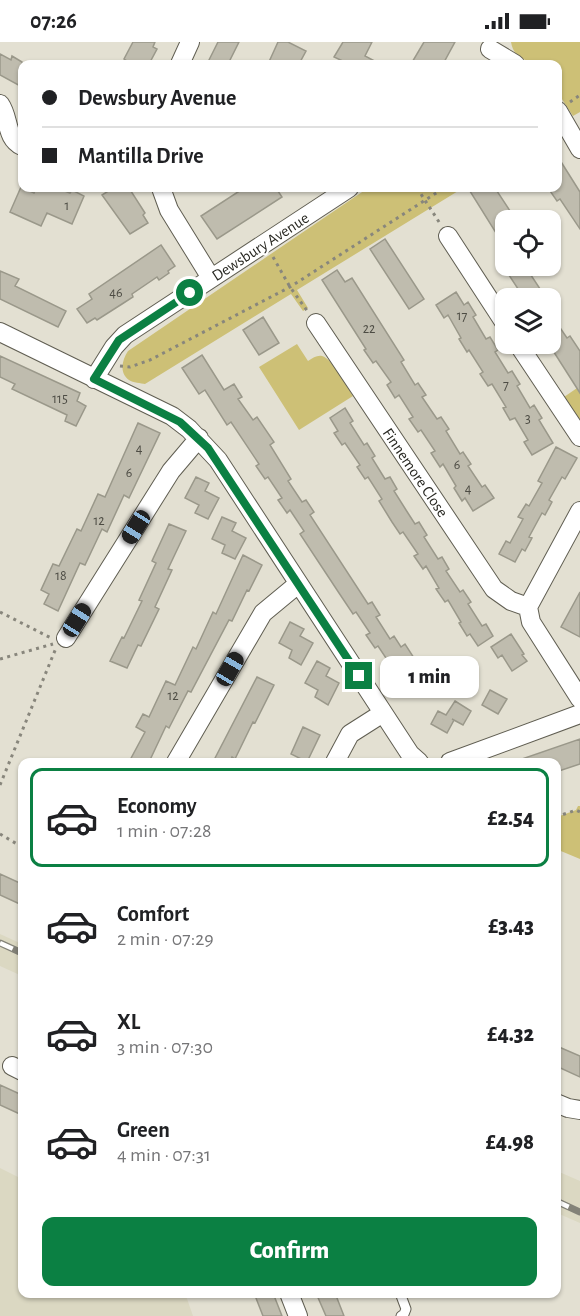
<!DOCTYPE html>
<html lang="en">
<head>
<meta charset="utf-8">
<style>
  body { margin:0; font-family:"Alegreya Sans",sans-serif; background:#f2f2f2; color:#202124; height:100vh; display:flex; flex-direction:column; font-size:22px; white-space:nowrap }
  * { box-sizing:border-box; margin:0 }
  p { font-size:20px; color:#757577 }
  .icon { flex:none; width:33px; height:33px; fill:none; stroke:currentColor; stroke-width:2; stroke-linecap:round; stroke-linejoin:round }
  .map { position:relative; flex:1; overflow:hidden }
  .sheet { position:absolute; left:18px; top:716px; width:543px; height:540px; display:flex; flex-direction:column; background:#fff; border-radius:12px; box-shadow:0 2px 4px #0004 }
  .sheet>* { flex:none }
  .hud { position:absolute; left:18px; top:18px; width:544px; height:132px; border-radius:12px; box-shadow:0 2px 4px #0004; display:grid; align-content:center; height:132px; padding:0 24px; background:#fff }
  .tools { position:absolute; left:495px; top:168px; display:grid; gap:12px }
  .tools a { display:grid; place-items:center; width:66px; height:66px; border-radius:12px; background:#fff; box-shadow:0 2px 4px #0004; font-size:30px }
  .end { position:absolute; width:27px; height:27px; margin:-14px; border:8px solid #0b8043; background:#fff; box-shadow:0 0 0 3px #fff }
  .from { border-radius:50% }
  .bubble { position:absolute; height:42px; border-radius:12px; background:#fff; box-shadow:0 2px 4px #0004; font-size:20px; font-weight:800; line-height:42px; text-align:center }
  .car { position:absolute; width:18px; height:36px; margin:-18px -9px; border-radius:8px; box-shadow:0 0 4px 2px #0007; background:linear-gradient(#222 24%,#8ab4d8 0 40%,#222 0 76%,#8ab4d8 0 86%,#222 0) }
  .hud b { display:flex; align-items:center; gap:21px; height:57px; font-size:22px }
  .hud b+b { border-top:2px solid #e0e0e0 }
  .hud i { width:15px; height:15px; background:#202124 }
  ul { padding:10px 0 0; list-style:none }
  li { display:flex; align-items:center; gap:18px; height:99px; margin:0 12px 9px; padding:0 12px; border:3px solid transparent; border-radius:12px }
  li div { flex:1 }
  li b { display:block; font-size:22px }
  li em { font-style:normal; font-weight:800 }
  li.on { border-color:#0b8043 }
  li>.icon { width:54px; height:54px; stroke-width:1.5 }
  .button { display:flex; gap:12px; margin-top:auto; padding:12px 24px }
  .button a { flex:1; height:69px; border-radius:12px; background:#0b8043; color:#fff; font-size:24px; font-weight:800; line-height:69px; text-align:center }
  .status { display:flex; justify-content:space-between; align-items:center; height:42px; padding:0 30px; background:#fff; direction:ltr }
  .status svg { height:16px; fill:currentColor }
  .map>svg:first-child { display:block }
</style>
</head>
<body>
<div class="status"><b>07:26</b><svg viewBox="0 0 49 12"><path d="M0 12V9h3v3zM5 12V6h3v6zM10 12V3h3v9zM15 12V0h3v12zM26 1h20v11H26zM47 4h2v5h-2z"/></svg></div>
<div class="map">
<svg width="580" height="1274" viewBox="0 0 580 1274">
  <rect width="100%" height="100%" fill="#e3e0d2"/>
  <path fill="#dbd8c2" d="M0 892 22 902V934L0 924Z
    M0 1126 22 1137V1251H185L193 1274H0Z
    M557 1129 580 1139V1181L557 1171Z"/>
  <path fill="#cdc076" d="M511 0H580V70L573 74 558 51V22C540 22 514 22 511 0Z
    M368 146H463L297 248 308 266 303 269 291 252 145 342C141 341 133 341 129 338 119 331 122 318 128 309Z
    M297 302 308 319C313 316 317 313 322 314 333 317 347 345 353 354L299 388 259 325Z
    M580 344V379L564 355Z
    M578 764H580V817L556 807 557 775 576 768Z"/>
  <path fill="#bfbcae" stroke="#9a988a" stroke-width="1.5" d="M133 0H155L153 5 157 7 149 22H125L127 19 124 17Z
    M218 0H239L228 22H207Z
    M278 0H288L306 9 299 22H268Z
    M343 0H372L365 14 380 22H349L334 15Z
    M424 0H455L443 22H411Z
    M0 12 11 18 12 14 22 20V45L0 33Z
    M558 115 580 150V187L560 157 557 159 548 146H558Z
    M21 145 34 151 36 146H57L70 151 72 148 84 154 72 182 47 171 41 184 10 170Z
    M113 146H129L145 171 143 173 148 181 130 192 102 153Z
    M244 146H276L282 155 217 197 201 174Z
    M468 146H495L516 178H506V207Z
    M385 197 424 257 409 267 370 207Z
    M161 203 175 224 168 229 169 231 159 238 157 235 132 252 133 255 122 262 97 278 95 276 87 281 77 267 92 257 89 252Z
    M503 224H525L546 256H524Z
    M337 228 345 240 352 236 404 318 401 320 415 343 418 341 426 353 422 355 437 377 441 375 449 387 446 389 460 412 463 410 471 422 468 424 482 445 485 443 494 456 473 469 465 456 462 459 454 446 456 444 443 422 440 425 431 411 435 409 421 388 418 390 409 377 413 375 399 353 395 356 387 343 391 340 376 319 373 321 364 308 366 307 322 238Z
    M0 229 19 237 15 244 66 269 58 285 0 257Z
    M456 250 464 263 468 260 476 273 473 275 486 297 490 295 498 308 495 310 508 331 512 329 520 342 517 344 530 366 534 363 542 376 539 378 553 401 532 413 524 400 528 398 515 376 510 378 503 366 506 365 492 342 488 344 480 332 483 330 469 308 467 310 459 297 461 296 448 273 444 276 436 263Z
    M550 271 567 296 570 294 580 309V351L550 304Z
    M263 275 279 301 259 313 243 288Z
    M202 313 224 348 234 342 242 355 238 357 253 378 257 375 274 400 270 403 291 437 288 439 302 460 306 458 314 470 310 473 368 562 372 560 380 573 376 575 390 597 394 594 401 605 405 602 425 633 421 636 424 640 408 650 401 638 397 640 389 627 392 625 378 604 375 606 366 593 370 591 356 570 353 572 339 551 300 492 304 489 290 468 287 471 278 458 282 456 268 435 265 437 256 424 259 422 231 380 227 383 205 348 199 352 182 326Z
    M0 314 80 351 77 359 86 364 76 384 65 379 67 373 12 347 15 342 0 335Z
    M345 366 353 379 350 381 364 403 367 401 375 414 372 416 385 437 390 435 397 447 394 449 406 468 415 482 419 480 427 493 424 495 438 517 442 515 449 527 446 529 460 550 463 548 471 560 468 562 482 584 486 582 493 594 478 604 470 592 467 594 459 581 461 580 448 558 445 560 436 547 439 546 426 524 423 527 414 514 418 512 403 490 400 492 392 480 379 459 382 457 368 435 365 437 357 425 360 423 345 401 342 403 334 391 338 389 330 376Z
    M138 381 160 391 129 456 124 453 107 490 102 487 85 523 80 521 58 569 44 562 49 552 41 548 53 522 59 524 77 487 81 489 98 452 105 455Z
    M556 405 577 416 565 437 562 435 549 458 552 460 545 473 542 471 529 495 532 496 525 509 522 507 515 520 499 512 506 499 510 501 523 477 518 475 526 462 529 464 542 441 538 439Z
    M196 435 209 441 205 449 219 456 208 477 195 471 199 463 185 456Z
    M222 475 236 481 232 489 246 496 235 517 222 511 225 503 212 497Z
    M169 482 186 489 168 527 172 528 155 565 159 567 141 604 138 603 127 626 110 619 122 595 124 596 142 559 139 558 156 521 152 519Z
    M243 513 262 523 249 549 247 548 232 579 229 578 191 650 188 649 169 686 166 684 149 720H129L145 690 136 685 143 672 149 675 166 639 175 643 193 605 196 607 213 570 216 572Z
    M580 550V595L561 585Z
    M290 580 304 587 300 594 313 601 301 623 289 616 292 608 279 601Z
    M511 592 524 612 522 613 527 619 512 629 502 613 498 616 491 605Z
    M317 619 330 626 326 634 339 641 328 663 315 655 318 648 305 641Z
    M257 635 274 643 255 681 253 680 235 717 232 715 230 720H213Z
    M490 648 507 657 498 672 482 663Z
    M455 659 471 669 463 683 452 677 454 678 447 691 431 682 438 669 446 673Z
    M303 685 320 693 307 720 291 712Z
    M580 697V722L556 730V720H519V718Z
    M0 832 22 842V863L0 853Z
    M559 1005 580 1014V1035L556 1024V1012Z
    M0 1043 22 1053V1073L0 1063Z
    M254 1251H273L282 1274H263Z
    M316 1251H335L344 1274H326Z"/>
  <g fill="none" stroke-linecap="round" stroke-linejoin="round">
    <g stroke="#605e52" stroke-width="11">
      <path id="service" d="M400 1251 406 1267 404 1272 401 1274"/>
    </g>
    <g stroke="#605e52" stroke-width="20">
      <path id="minor" d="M490 7 515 22
        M180 22 190 0
        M0 62C10 76 5 96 22 104
        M558 69 580 107
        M161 146 169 168 211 236
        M448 194 506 283
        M316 281 494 547 511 559 528 565
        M0 290 172 374 189 387 218 418 410 712 419 720
        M518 302 580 395
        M94 337 114 305 125 293 349 146
        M580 469 528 565 531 580 580 657
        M66 596 171 429 199 396
        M176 720 263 571 298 542
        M335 720 350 692 383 671
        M450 720 580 672
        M12 1024 22 1029
        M556 1061 568 1066 580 1068
        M289 1251 298 1274"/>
    </g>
    <path stroke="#88867c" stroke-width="3" stroke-dasharray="3 4.5" stroke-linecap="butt" d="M570 60 580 53
      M417 146 441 183
      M273 215 290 245 308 270
      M120 324 130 325 150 318 290 245 444 146
      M0 570 51 596
      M0 617 53 602
      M0 743 56 606
      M556 775 576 768 580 770
      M0 792 22 805"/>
    <use href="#service" stroke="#fff" stroke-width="9"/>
    <use href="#minor" stroke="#fff" stroke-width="18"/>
    <g stroke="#838278" stroke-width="7">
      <path id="rail" d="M0 901 22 911
        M556 1159 580 1170"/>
    </g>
    <use href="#rail" stroke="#fff" stroke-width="4.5" stroke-dasharray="14" stroke-linecap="butt"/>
  </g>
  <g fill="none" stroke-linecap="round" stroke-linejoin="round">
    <path stroke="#0b8043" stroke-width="8" d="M190 251 119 298 94 337 180 380 208 406 359 634"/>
  </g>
  <g text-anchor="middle" stroke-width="4.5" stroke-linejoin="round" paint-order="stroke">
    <g font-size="14" fill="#4d4c44">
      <text x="67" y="168">1</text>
      <text x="116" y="255">46</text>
      <text x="462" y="278">17</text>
      <text x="369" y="291">22</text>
      <text x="506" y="347">7</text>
      <text x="60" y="361">115</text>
      <text x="528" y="381">3</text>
      <text x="139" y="411">4</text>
      <text x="457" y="427">6</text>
      <text x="129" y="435">6</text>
      <text x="468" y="451">4</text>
      <text x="99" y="483">12</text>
      <text x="61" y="538">18</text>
      <text x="173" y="658">12</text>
    </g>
    <g font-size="16" fill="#272721" stroke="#fff">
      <text transform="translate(260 204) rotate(-33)" y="6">Dewsbury Avenue</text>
      <text transform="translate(416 430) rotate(56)" y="6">Finnemore Close</text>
    </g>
  </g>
</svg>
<div class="tools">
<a><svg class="icon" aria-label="locate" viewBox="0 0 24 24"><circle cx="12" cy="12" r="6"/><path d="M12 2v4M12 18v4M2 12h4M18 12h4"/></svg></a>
<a><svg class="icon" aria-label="layers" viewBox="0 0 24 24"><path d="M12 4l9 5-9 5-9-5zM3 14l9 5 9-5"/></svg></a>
</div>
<i class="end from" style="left:190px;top:251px"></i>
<i class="end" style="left:359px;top:634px"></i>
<div class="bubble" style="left:380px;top:614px;width:99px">1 min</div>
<i class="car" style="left:136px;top:485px;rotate:212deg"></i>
<i class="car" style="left:77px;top:578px;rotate:32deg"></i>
<i class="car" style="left:230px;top:627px;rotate:30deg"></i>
<div class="hud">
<b><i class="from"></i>Dewsbury Avenue</b>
<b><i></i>Mantilla Drive</b>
</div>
<section class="sheet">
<ul>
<li class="on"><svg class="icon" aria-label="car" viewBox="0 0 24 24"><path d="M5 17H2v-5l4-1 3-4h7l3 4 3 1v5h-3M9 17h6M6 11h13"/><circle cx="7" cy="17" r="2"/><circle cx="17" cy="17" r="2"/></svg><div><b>Economy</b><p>1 min · 07:28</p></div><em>£2.54</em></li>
<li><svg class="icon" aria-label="car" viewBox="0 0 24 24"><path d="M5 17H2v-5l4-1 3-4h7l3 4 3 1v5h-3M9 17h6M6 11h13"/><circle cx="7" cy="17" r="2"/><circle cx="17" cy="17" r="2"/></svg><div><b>Comfort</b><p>2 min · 07:29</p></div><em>£3.43</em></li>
<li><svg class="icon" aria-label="car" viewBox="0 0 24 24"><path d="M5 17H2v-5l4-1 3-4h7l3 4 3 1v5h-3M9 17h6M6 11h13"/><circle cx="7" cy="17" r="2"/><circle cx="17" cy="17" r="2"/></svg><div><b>XL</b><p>3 min · 07:30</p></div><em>£4.32</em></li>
<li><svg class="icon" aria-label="car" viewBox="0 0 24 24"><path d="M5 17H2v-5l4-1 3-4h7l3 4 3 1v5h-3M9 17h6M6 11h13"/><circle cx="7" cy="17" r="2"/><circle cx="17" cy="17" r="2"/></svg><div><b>Green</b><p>4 min · 07:31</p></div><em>£4.98</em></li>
</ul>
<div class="button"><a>Confirm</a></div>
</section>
</div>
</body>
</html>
